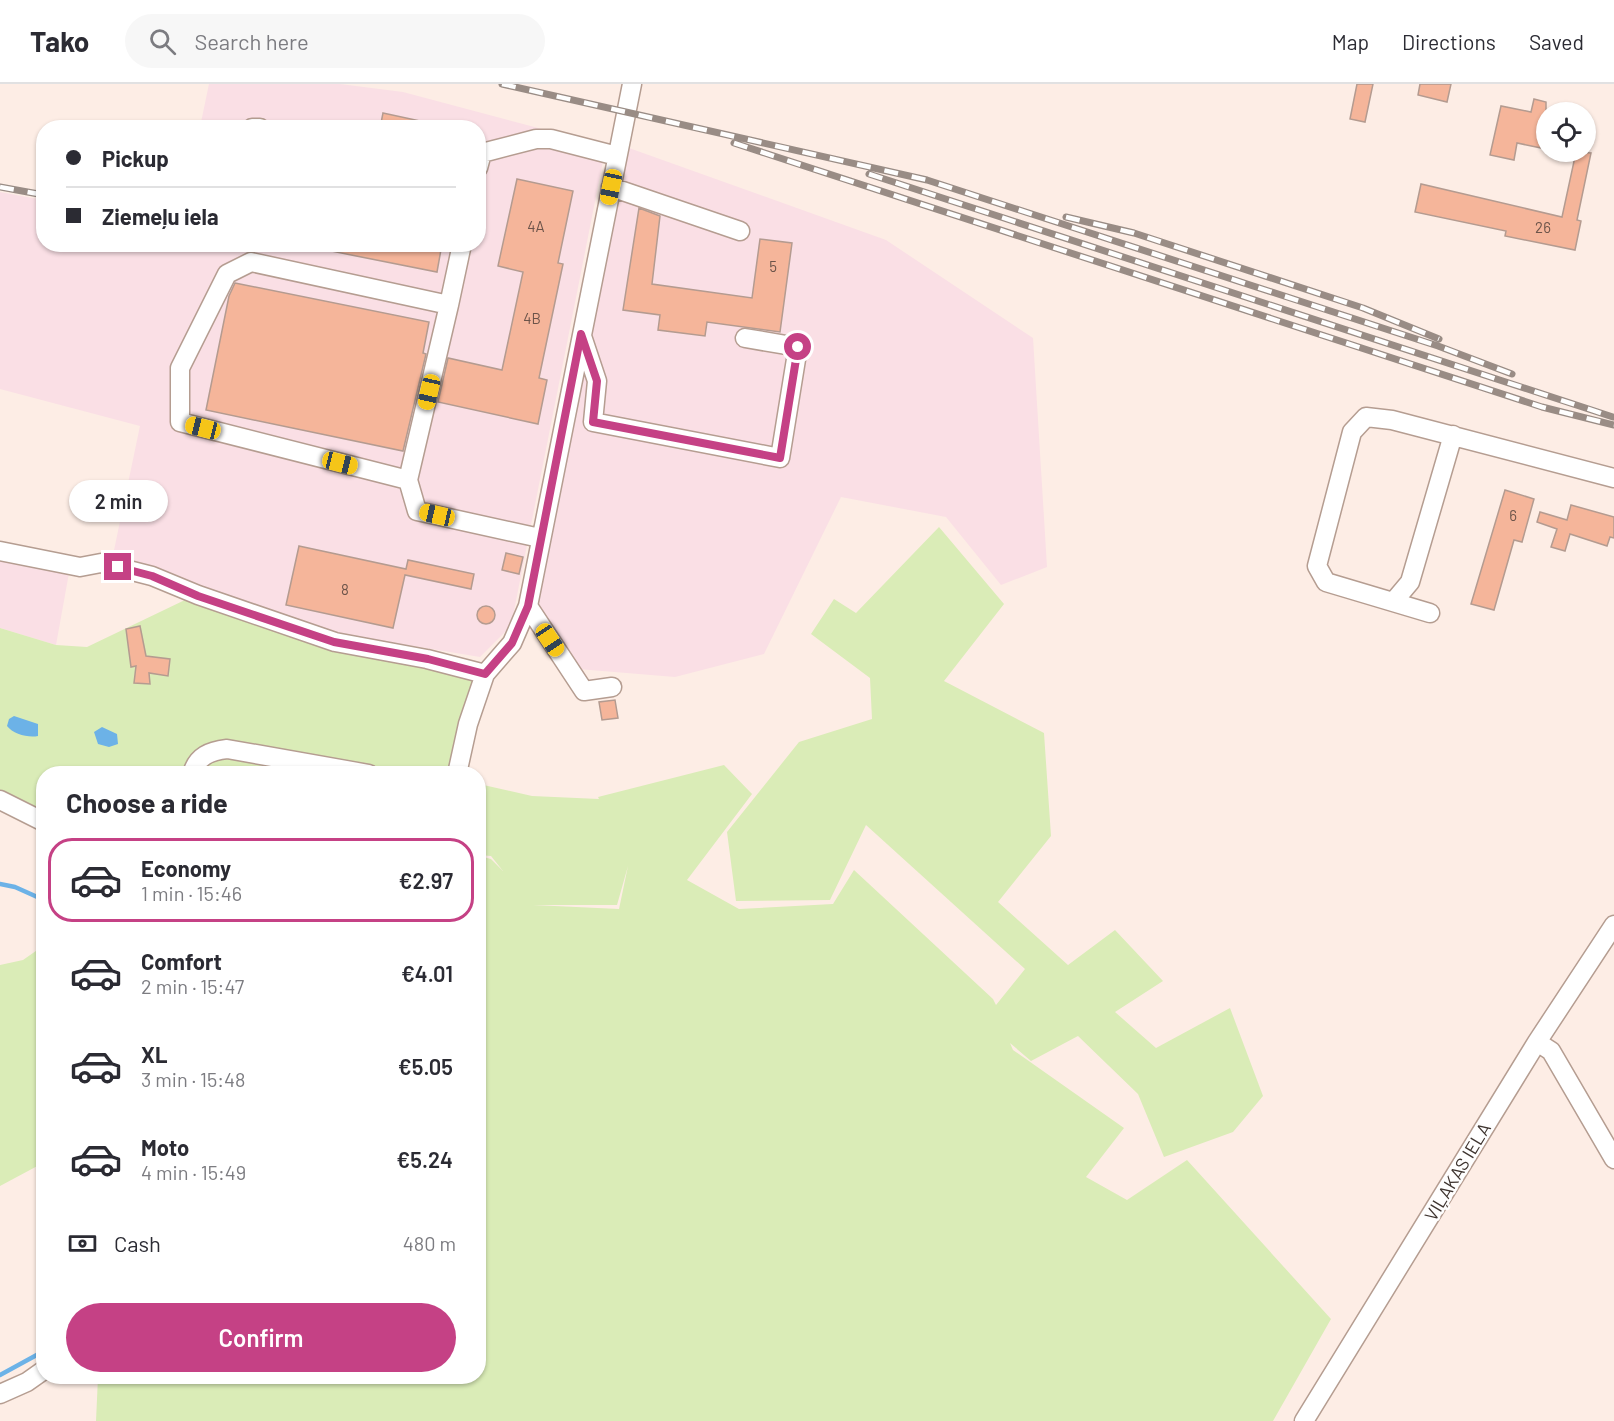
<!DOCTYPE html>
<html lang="en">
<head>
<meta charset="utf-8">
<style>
  body { margin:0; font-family:Barlow,sans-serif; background:#f7f7f7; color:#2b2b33; height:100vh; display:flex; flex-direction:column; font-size:22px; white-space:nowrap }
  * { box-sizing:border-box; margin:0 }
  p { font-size:20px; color:#7c7c81 }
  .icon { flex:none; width:33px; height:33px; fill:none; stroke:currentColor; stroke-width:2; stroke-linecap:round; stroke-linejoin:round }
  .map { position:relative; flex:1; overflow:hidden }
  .details { position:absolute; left:36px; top:682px; width:450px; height:618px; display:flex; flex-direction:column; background:#fff; border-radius:24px; box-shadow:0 2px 4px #0004 }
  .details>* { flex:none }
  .guide { position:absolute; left:36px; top:36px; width:450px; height:132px; border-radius:24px; box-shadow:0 2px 4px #0004; display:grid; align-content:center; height:132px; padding:0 30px; background:#fff }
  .controls { position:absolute; left:1536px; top:18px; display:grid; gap:12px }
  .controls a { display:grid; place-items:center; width:60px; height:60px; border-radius:50%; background:#fff; box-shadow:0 2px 4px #0004; font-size:30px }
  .end { position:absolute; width:27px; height:27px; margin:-14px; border:8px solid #c54185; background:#fff; box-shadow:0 0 0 3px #fff }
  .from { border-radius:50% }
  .bubble { position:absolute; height:42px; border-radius:21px; background:#fff; box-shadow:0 2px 4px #0004; font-size:20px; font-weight:600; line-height:42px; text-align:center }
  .car { position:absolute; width:18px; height:36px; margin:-18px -9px; border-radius:8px; box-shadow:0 0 4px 2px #0007; background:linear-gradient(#f5c518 24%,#345 0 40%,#f5c518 0 76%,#345 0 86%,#f5c518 0) }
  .guide b { display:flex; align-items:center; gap:21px; height:57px; font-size:22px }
  .guide b+b { border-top:2px solid #e1e1e2 }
  .guide i { width:15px; height:15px; background:#2b2b33 }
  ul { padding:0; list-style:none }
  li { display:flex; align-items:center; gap:18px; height:84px; margin:0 12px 9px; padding:0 18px; border:3px solid transparent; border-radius:24px }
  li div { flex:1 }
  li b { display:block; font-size:22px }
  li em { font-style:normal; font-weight:600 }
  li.current { border-color:#c54185 }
  li>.icon { width:54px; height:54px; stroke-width:1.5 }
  h2 { padding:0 30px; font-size:27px; line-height:72px }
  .pay { display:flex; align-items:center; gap:15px; height:66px; padding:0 30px; font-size:22px }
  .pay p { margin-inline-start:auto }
  .cta { display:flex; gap:12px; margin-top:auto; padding:12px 30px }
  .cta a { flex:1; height:69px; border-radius:36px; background:#c54185; color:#fff; font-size:24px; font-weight:600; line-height:69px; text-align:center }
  header { display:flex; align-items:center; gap:36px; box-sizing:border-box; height:84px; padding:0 30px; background:#fff; border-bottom:2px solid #e1e1e2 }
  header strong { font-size:28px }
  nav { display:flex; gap:33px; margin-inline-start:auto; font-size:21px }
  .search { width:420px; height:54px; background:#f7f7f7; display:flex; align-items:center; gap:15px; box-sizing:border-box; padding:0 21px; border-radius:33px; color:#7c7c81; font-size:22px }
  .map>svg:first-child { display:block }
</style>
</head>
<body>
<header>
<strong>Tako</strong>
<div class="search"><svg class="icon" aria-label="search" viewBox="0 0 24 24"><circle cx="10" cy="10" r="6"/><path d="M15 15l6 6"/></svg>Search here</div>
<nav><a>Map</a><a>Directions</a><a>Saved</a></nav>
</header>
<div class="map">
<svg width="1614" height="1337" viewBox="0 0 1614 1337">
  <rect width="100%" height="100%" fill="#fdede5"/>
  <path fill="#fadfe5" d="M209 0H340L403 8 606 62 511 542 480 573 317 546 113 471 140 342 0 305V108L43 116 44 160H478V44L200 43Z
    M629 64 886 156 1033 254 1047 483 1001 501 946 433 841 413 764 570 675 593 578 585 538 520Z
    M0 476 69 489 56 561 0 544Z"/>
  <path fill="#daecb7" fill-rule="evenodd" d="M939 443 1004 520 944 597 1044 649 1051 752 998 818 1068 881 1115 846 1163 897 1115 928 1156 964 1230 924 1263 1012 1233 1048 1164 1073 1138 1010 1078 952 1031 977 1010 959 1013 966 1124 1044 1086 1093 1127 1116 1187 1076 1331 1235 1273 1337H96L98 1293H478L479 772 491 775 503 787 491 772 479 771V700L532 712 599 715 598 713 724 681 752 710 687 796 739 825 833 820 854 786 993 915 996 921 1025 885 866 741 830 816 736 817 727 748 799 658 872 635 870 594 811 550 834 515 856 529ZM628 782 619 825 533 821H617Z
    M187 515 475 594 453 690H44L43 739 0 718V544L56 561 87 563Z
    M43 862V1079L0 1102V881L23 876Z"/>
  <path fill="#6cb2e7" d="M14 632 38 640V652C28 654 13 650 7 642L9 635Z
    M102 643 117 650 118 660 109 663 98 660 94 648Z"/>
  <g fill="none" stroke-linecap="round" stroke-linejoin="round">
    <path stroke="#6cb2e7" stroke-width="4.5" d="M0 800 15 803 44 816
      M0 1291 44 1267"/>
  </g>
  <path fill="#f5b59a" stroke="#b49b90" stroke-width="1.5" d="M1357 0H1373L1365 38 1350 35Z
    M1420 0H1451L1447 18 1418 11Z
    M1534 15 1546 18V65L1517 59 1514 76 1490 71 1501 22 1531 28Z
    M383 29 425 38 424 44H380Z
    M1576 68 1591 69 1577 136 1581 137 1575 166 1505 152 1506 147 1415 128 1421 100 1562 133Z
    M517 95 573 107 558 179 563 180 539 294 547 296 538 340 438 318 448 274 502 286 523 188 498 182Z
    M639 124 660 132 652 200 752 214 760 155 792 159 780 248 707 238 705 252 658 246 660 231 623 226Z
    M332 160H442L437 188 331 167Z
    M235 199 429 238 423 269 426 270 403 367 206 326 229 212Z
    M1505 406 1534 415 1522 458 1514 456 1494 526 1471 520Z
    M1571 421 1614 433V454L1610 453 1607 462 1570 450 1565 467 1551 463 1557 445 1537 438 1540 428 1567 436Z
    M299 462 406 485 408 476 474 490 471 505 405 491 393 544 286 521Z
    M506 469 523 473 519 490 502 486Z
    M477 531a9 9 0 1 1 18 0a9 9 0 1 1-18 0Z
    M140 542 146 572 170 575 168 592 149 589 150 600 134 599 136 582 131 583 126 545Z
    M615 616 618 634 602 636 599 618Z"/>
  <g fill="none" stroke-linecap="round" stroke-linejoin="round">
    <g stroke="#b59d91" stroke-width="21">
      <path id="minor" d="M252 44H260
        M478 84 482 69 536 55H551L617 72
        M611 103 740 147
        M449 221 462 160
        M582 252 597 297 593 338 780 374 798 263 745 254
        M408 396 449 221 251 178 227 190 180 284V338L408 396 417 427 540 454
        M0 467 80 483 101 479 152 492 198 511 335 558 427 575 485 590 512 559 528 522 632 0
        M1394 517 1410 498 1453 351
        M528 522 584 607 612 603
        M1430 529 1326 498 1317 482 1352 348 1366 333 1392 336 1614 394
        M192 690C197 672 210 667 227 665L369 690
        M457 690 468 640 485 590
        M0 716 44 738
        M1537 958 1551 967 1614 1075
        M0 1310 27 1298 44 1286
        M1304 1337 1537 958 1614 841"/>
    </g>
    <use href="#minor" stroke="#fff" stroke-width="18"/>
    <g stroke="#998c85" stroke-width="7">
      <path id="rail" d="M502 0 927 96 1438 262 1512 290
        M734 59 1542 323 1614 341
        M869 90 1613 333
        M0 103 44 111
        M1066 133 1134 149 1363 224 1439 255"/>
    </g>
    <use href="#rail" stroke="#fefefe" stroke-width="4.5" stroke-dasharray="14" stroke-linecap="butt"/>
  </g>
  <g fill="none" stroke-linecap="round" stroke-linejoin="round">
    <path stroke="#c54185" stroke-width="8" d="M118 483 152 492 198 512 334 558 428 575 485 590 512 559 528 522 581 250 597 297 593 338 780 374 798 263"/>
  </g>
  <g text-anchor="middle" stroke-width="5" stroke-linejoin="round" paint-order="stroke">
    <g font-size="15" fill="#6c544a">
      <text x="536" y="148">4A</text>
      <text x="1543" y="149">26</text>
      <text x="773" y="188">5</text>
      <text x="532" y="240">4B</text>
      <text x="1513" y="437">6</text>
      <text x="345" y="511">8</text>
    </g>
    <g font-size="18" fill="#3e342f" stroke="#fefefe">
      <text transform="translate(1458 1088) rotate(-59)" y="6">VIĻAKAS IELA</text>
    </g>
  </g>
</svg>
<div class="controls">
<a><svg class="icon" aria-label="locate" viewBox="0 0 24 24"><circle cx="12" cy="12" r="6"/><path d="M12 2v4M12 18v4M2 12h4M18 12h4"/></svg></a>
</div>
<i class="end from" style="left:798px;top:263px"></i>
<i class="end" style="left:118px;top:483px"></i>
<div class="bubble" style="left:69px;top:396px;width:99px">2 min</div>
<i class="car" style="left:611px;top:103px;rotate:192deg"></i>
<i class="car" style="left:429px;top:308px;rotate:193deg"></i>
<i class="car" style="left:203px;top:344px;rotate:284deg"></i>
<i class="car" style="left:340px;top:379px;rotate:104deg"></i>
<i class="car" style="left:437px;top:431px;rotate:283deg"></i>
<i class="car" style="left:550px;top:556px;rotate:146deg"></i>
<div class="guide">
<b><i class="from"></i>Pickup</b>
<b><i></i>Ziemeļu iela</b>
</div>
<section class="details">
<h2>Choose a ride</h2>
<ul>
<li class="current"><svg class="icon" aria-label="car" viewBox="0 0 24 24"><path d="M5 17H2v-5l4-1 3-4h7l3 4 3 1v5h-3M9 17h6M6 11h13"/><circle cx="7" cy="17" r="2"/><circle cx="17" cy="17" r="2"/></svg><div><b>Economy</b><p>1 min · 15:46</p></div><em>€2.97</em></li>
<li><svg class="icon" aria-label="car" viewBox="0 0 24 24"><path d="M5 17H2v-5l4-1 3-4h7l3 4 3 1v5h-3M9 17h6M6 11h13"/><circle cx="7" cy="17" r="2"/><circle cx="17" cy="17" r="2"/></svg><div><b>Comfort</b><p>2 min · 15:47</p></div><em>€4.01</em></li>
<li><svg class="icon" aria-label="car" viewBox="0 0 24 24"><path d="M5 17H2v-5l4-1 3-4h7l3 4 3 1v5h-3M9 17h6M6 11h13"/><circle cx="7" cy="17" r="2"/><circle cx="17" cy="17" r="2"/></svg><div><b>XL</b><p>3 min · 15:48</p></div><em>€5.05</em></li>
<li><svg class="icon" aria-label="car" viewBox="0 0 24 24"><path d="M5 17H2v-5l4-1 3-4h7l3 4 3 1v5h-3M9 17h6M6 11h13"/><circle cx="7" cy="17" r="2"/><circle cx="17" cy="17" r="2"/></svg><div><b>Moto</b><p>4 min · 15:49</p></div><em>€5.24</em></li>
</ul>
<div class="pay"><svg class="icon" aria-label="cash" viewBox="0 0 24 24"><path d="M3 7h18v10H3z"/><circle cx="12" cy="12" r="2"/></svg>Cash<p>480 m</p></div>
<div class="cta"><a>Confirm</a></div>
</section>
</div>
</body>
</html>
